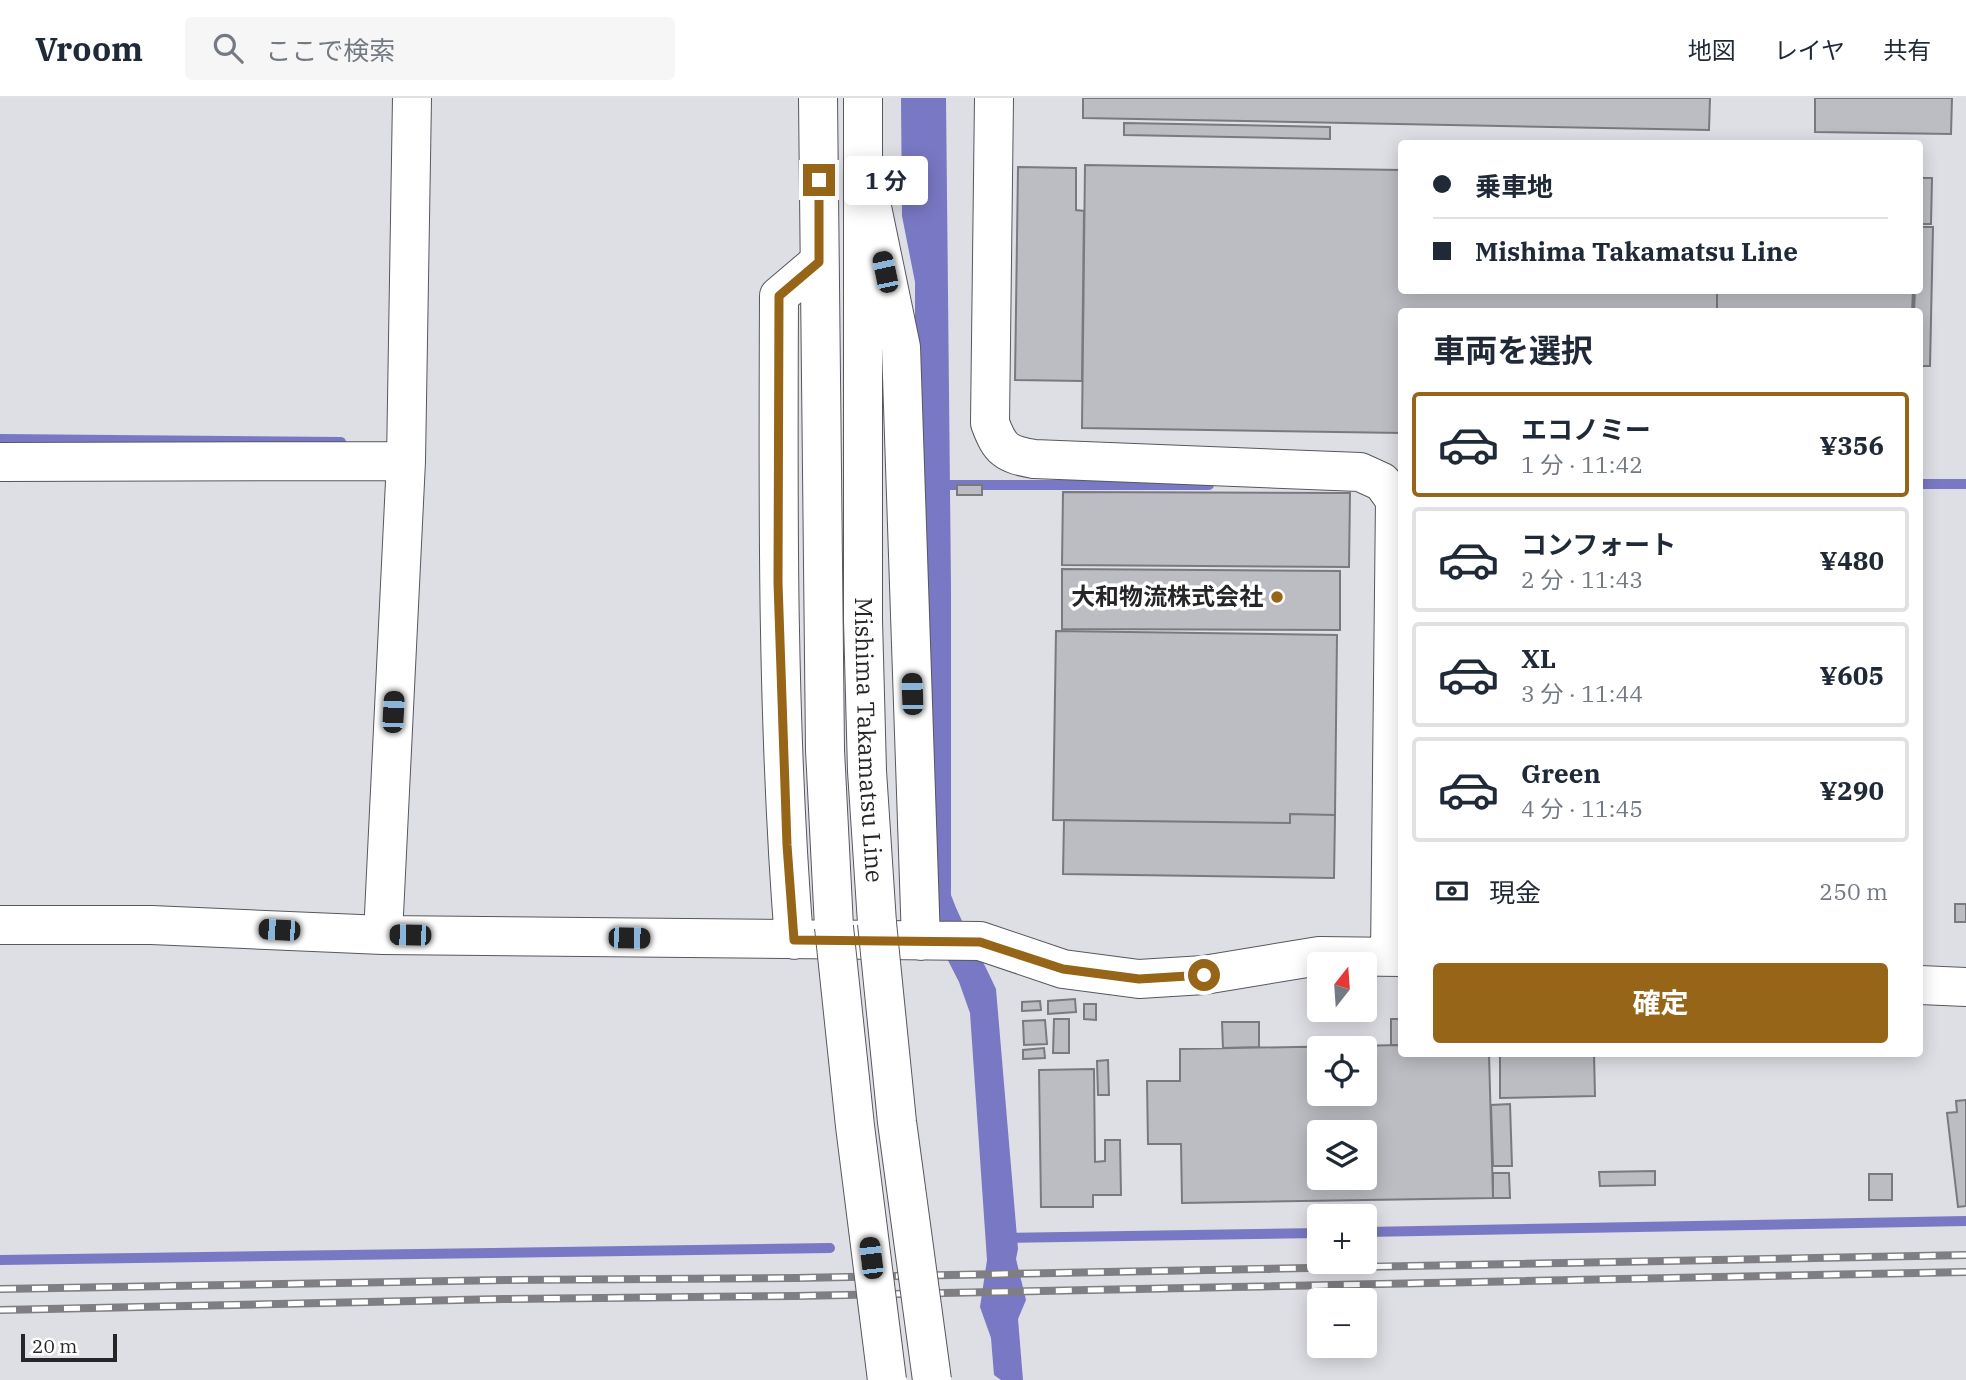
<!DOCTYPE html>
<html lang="ja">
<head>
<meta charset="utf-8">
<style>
  body { margin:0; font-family:"IBM Plex Serif","Noto Sans JP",serif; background:#f6f6f7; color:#1f2937; height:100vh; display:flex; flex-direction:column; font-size:26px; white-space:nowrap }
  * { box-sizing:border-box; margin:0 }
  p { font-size:23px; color:#747a83 }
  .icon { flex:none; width:38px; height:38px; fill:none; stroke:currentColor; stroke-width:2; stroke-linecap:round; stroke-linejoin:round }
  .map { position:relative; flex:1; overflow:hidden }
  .sheet { position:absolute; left:1398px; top:210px; width:525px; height:749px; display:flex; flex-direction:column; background:#fff; border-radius:7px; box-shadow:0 4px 18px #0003 }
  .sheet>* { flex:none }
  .banner { position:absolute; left:1398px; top:42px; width:525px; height:154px; border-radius:7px; box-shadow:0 4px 18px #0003; display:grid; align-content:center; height:154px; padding:0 35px; background:#fff }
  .needle { width:46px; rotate:17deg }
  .controls { position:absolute; left:1307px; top:854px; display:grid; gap:14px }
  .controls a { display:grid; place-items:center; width:70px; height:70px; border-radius:7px; background:#fff; box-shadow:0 4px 18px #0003; font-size:35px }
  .scale { position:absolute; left:21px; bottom:18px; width:96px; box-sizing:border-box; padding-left:7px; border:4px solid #262629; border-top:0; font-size:19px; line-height:24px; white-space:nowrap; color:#262629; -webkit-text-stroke:5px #fff; paint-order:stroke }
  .end { position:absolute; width:32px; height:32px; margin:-16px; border:9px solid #966517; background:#fff; box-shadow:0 0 0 4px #fff }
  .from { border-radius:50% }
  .bubble { position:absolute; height:49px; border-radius:7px; background:#fff; box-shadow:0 4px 18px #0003; font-size:23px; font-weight:700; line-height:49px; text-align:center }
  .car { position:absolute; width:21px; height:42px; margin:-21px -10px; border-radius:9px; box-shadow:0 0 5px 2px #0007; background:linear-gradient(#222 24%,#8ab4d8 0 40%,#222 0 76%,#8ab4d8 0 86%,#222 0) }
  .banner b { display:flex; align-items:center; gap:24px; height:66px; font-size:26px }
  .banner b+b { border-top:2px solid #e0e1e3 }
  .banner i { width:18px; height:18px; background:#1f2937 }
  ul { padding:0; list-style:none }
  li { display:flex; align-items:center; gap:21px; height:105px; margin:0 14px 10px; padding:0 21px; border:4px solid #e0e1e3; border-radius:7px }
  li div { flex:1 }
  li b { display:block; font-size:26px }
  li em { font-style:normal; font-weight:700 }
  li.selected { border-color:#966517 }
  li>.icon { width:63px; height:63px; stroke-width:1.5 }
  h2 { padding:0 35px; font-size:32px; line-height:84px }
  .pay { display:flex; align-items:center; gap:18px; height:77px; padding:0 35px; font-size:26px }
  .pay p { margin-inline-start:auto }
  .button { display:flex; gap:14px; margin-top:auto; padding:14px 35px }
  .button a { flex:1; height:80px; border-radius:7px; background:#966517; color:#fff; font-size:28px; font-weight:700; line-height:80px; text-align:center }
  header { display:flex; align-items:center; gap:42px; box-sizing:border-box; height:98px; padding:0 35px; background:#fff; border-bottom:2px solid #e0e1e3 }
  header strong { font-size:33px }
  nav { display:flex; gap:38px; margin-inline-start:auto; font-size:24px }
  .search { width:490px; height:63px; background:#f6f6f7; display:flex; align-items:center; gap:18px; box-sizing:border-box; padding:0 24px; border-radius:7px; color:#747a83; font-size:26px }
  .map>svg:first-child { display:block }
</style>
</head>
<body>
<header>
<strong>Vroom</strong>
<div class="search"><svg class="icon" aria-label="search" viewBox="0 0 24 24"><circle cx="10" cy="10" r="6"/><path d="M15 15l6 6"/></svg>ここで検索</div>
<nav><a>地図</a><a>レイヤ</a><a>共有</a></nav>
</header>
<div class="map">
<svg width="1966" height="1282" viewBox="0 0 1966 1282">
  <rect width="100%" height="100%" fill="#dedee5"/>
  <path fill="#7978c4" d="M901 0H946L951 490V797C963 830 982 859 996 891L1018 1151 1016 1161 1026 1202 1018 1221 1023 1282H1001L994 1277 991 1240 980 1209 987 1162 970 915 959 884 932 831 915 386V184L902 118Z"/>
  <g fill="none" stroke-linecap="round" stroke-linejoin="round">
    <path stroke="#7978c4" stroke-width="10" d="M0 341 341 344
      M1920 386H1966
      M940 387H1209
      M1365 1134 1966 1123
      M1005 1140 1320 1135
      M0 1162 830 1150"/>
  </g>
  <path fill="#bcbdc3" stroke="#79797f" stroke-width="2" fill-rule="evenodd" d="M1083 0H1710L1709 32 1083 20Z
    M1815 0H1952L1951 36 1815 34Z
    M1124 25 1330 29V41L1124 37Z
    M1085 67 1402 72V192H1717V214H1402V335L1082 330Z
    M1018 69 1076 70V112L1084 113 1082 283 1015 282Z
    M1920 80H1932L1931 126H1920Z
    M1920 129H1933L1930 268H1920V214H1914L1915 192H1920Z
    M1717 192H1913L1912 214H1717Z
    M957 387H982V397H957Z
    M1063 394 1350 395 1349 469 1062 467Z
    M1062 471 1340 473V532L1062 531Z
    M1056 533 1337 537 1335 717 1290 716V725L1053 722Z
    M1290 716 1335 717 1334 780 1063 776 1064 722 1290 725Z
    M1955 806H1966V824H1955Z
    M1075 901 1076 914 1048 916V903Z
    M1040 903 1041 912 1022 913V904Z
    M1084 906H1096V922L1084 921Z
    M1054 921H1069V955H1053Z
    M1391 921H1402V947H1391Z
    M1045 922 1047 946 1024 947 1023 923Z
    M1222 924H1259V949L1223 950Z
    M1402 947V956H1489L1493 1100 1182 1105 1181 1046H1148L1147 983H1180V951ZM1320 950H1365V996H1320ZM1320 1034H1365V1080H1320Z
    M1044 950 1045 960 1023 961V952Z
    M1500 956H1594L1595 998 1500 1000Z
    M1108 962 1109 997H1098L1097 963Z
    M1094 971 1095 1064 1105 1063V1042H1120L1121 1097H1093V1109H1041L1039 972Z
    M1966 1002V1108L1958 1109 1947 1015 1957 1014 1956 1003Z
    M1510 1006 1512 1068H1493L1491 1007Z
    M1655 1073V1087L1600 1088 1599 1074Z
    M1493 1075H1509L1510 1100H1493Z
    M1869 1076H1892V1102H1869Z"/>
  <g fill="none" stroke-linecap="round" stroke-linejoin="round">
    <g stroke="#57585d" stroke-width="40">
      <path id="street" d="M994 0 990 325C1000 352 1006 356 1034 361L1360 374 1382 384 1395 402 1390 858
        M872 109 901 249 921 843
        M0 364 406 363
        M0 827H151L383 837 980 843 1063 871 1139 881 1204 877 1319 858 1402 859
        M383 837 406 363 412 0
        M794 842C777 627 778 413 779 198L819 164
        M1920 887 1966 889"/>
    </g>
    <g stroke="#57585d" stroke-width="40">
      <g id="primary">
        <path d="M818 0 825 652 834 829"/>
        <path id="s1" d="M863 0V522L867 673 877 825"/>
      </g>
    </g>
    <use href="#street" stroke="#fff" stroke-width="38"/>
    <use href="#primary" stroke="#fff" stroke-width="38"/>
    <g stroke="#7e7e83" stroke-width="8">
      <path id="rail" d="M0 1191 506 1182 796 1180 1966 1157
        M0 1212 503 1201 795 1198 1966 1174"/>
    </g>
    <use href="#rail" stroke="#fff" stroke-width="5" stroke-dasharray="16" stroke-linecap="butt"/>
    <g stroke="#57585d" stroke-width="40" stroke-linecap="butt">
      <path id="primary-bridge" d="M877 825 897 1024 932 1282
        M834 829 855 1028 887 1282"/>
    </g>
    <use href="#primary-bridge" stroke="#fff" stroke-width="38"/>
  </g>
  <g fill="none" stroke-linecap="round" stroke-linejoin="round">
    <path stroke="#966517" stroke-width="9" d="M819 82V164L779 198 778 485 787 747 794 842 980 844 1063 871 1139 881 1204 877"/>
  </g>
  <circle fill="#966517" stroke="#fff" stroke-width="2.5" cx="1277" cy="499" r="7"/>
  <g text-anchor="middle" stroke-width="7" stroke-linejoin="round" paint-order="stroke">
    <g font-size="24" font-weight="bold" fill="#262629" stroke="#fff" text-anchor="end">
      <text x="1263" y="507">大和物流株式会社</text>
    </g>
    <g font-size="24" fill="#262629" stroke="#fff">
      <text dy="8" stroke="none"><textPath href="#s1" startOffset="642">Mishima Takamatsu Line</textPath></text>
    </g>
  </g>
</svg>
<div class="controls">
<a><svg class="needle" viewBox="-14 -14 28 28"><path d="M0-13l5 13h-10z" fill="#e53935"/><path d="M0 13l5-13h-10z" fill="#747a83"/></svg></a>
<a><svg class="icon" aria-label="locate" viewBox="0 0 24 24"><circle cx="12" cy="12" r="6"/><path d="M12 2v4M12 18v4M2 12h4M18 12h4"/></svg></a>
<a><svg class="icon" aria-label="layers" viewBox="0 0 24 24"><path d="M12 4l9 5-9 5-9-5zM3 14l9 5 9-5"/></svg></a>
<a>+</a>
<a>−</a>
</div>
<div class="scale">20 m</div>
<i class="end from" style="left:1204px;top:877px"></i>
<i class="end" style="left:819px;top:82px"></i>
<div class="bubble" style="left:844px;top:58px;width:84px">1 分</div>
<i class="car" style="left:885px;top:174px;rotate:348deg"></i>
<i class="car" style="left:912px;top:596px;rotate:358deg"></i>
<i class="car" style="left:393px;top:614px;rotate:3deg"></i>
<i class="car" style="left:279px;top:832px;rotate:273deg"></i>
<i class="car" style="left:410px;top:837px;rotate:271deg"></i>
<i class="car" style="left:629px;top:840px;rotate:91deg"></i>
<i class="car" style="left:871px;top:1160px;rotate:353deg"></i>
<div class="banner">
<b><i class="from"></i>乗車地</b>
<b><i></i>Mishima Takamatsu Line</b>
</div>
<section class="sheet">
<h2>車両を選択</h2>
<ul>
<li class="selected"><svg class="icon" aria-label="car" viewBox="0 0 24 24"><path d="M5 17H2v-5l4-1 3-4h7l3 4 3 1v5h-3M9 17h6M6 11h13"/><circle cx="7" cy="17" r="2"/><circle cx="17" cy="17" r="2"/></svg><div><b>エコノミー</b><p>1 分 · 11:42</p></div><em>¥356</em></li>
<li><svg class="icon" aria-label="car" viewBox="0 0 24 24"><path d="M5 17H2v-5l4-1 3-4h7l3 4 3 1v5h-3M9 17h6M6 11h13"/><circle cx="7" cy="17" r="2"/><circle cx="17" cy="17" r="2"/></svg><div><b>コンフォート</b><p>2 分 · 11:43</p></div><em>¥480</em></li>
<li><svg class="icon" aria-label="car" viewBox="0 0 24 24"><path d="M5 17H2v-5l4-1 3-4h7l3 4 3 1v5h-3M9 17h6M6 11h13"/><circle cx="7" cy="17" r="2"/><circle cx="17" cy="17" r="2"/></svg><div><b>XL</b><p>3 分 · 11:44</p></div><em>¥605</em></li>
<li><svg class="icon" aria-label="car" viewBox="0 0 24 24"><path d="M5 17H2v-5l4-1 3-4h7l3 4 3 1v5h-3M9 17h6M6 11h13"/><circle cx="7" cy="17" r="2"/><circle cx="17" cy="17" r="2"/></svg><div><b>Green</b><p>4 分 · 11:45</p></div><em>¥290</em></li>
</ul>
<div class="pay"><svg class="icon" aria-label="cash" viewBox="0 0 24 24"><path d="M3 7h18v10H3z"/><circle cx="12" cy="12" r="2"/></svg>現金<p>250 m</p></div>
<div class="button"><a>確定</a></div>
</section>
</div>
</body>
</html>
